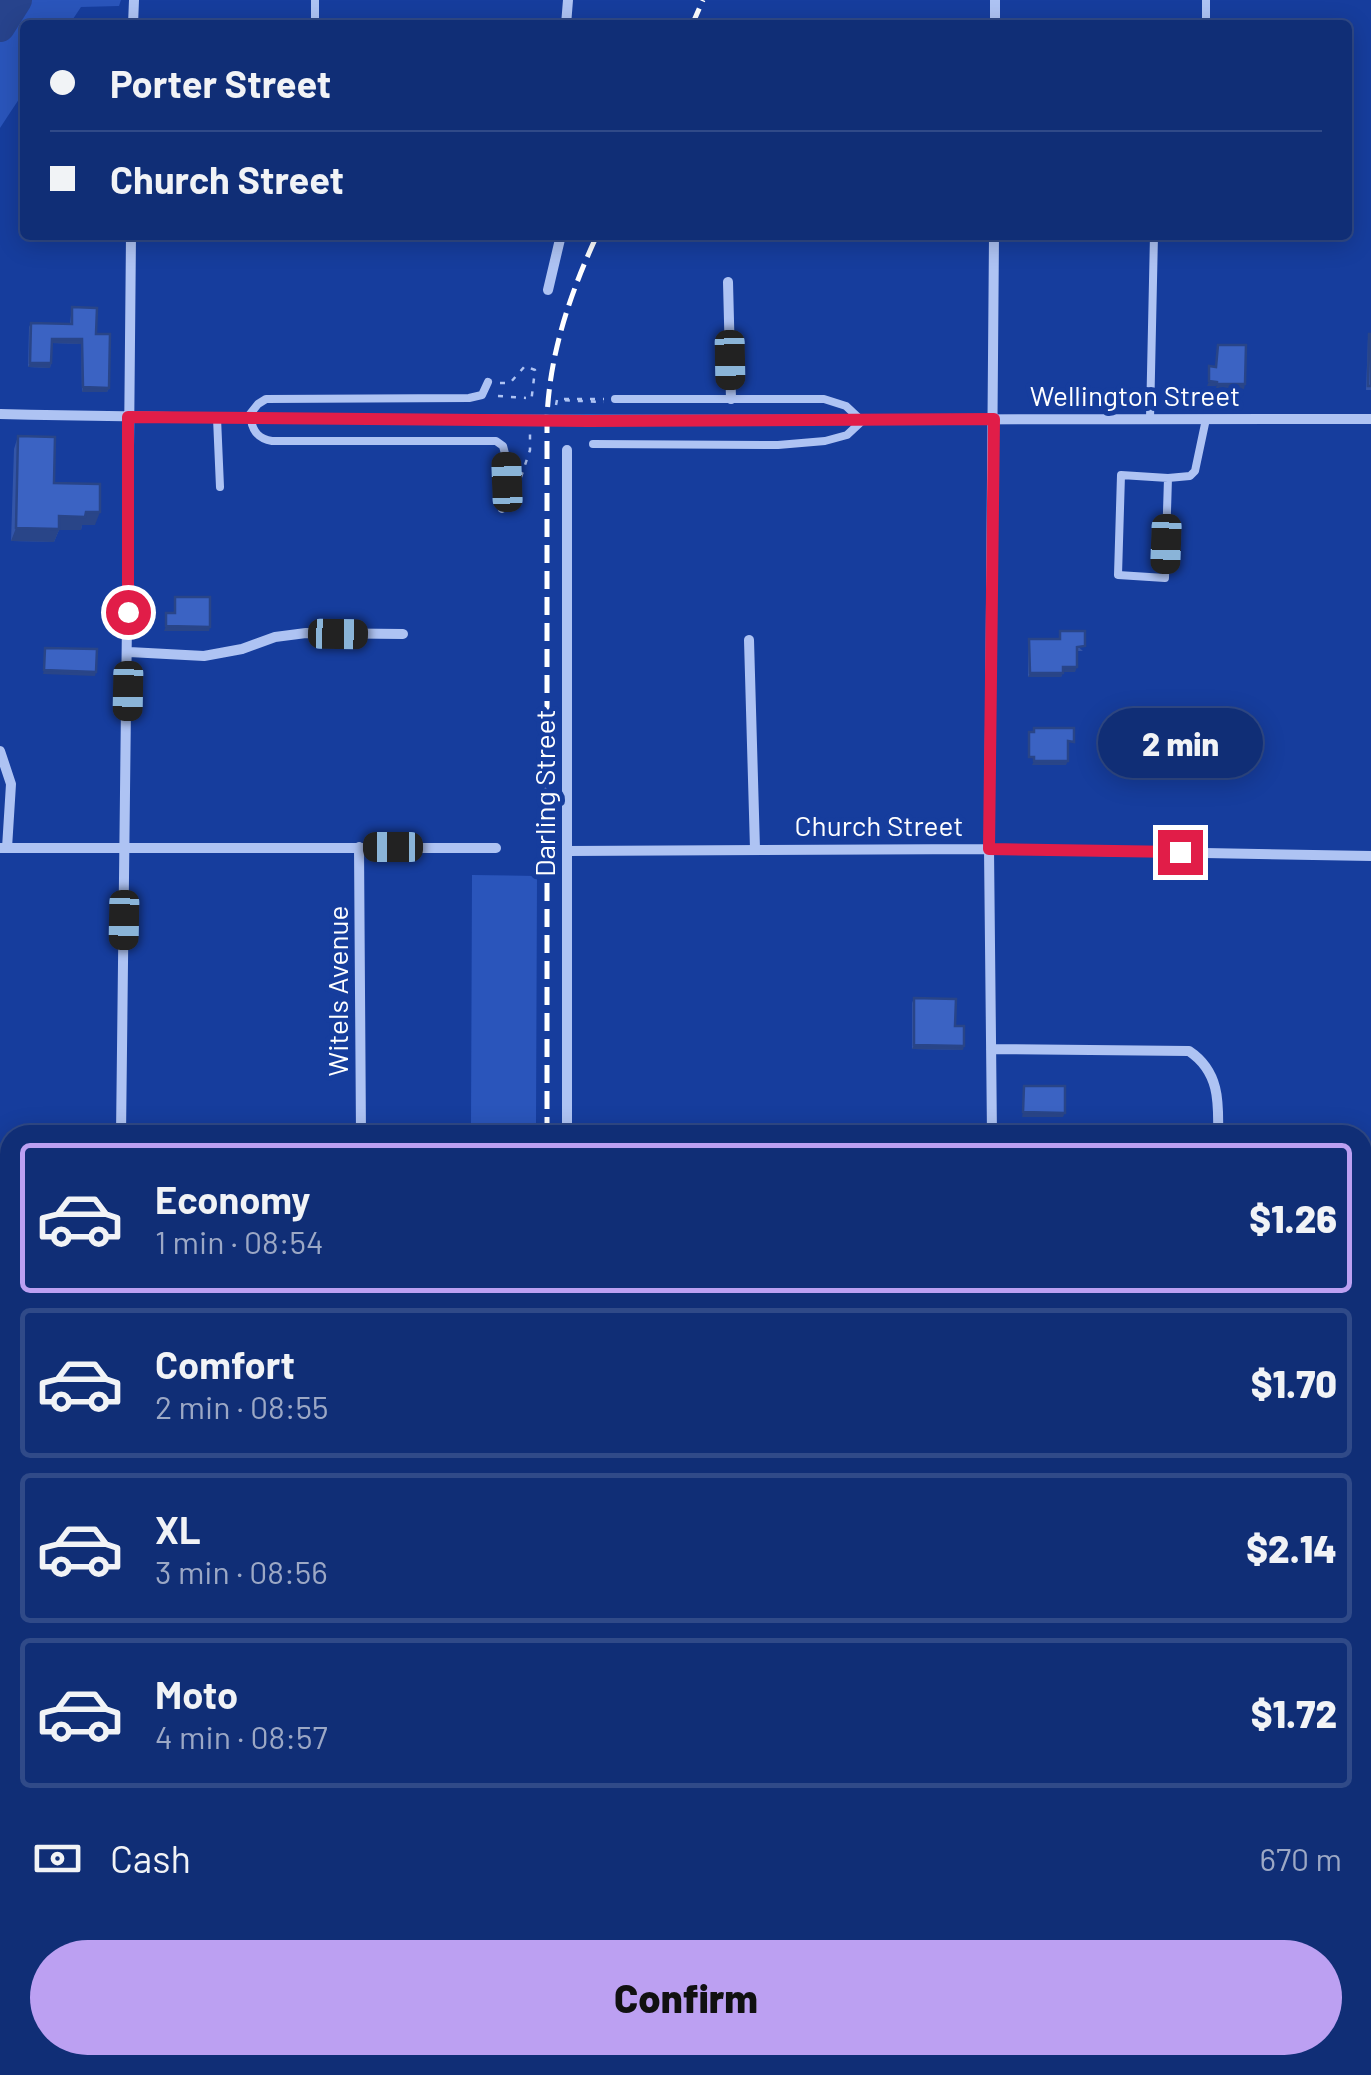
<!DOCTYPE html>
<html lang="en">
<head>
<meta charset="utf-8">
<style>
  body { margin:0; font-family:Barlow,sans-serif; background:#1e3a7e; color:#f1f3f6; height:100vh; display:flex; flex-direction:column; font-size:38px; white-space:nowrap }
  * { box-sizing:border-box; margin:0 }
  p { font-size:32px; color:#9ca8c5 }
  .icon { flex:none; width:55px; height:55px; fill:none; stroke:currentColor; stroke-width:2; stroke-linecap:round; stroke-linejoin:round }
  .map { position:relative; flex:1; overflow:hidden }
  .drawer { position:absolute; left:0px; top:1125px; width:1372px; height:950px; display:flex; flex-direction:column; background:#102e76; border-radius:30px 30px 0 0; box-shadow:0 5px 25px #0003,0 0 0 2px #304a88 }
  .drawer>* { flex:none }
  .top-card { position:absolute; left:20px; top:20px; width:1332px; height:220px; border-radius:10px; box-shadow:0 5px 25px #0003,0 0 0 2px #304a88; display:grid; align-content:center; height:220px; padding:0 30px; background:#102e76 }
  .end { position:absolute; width:45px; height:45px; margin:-22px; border:12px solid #e11d48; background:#fff; box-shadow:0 0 0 5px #fff }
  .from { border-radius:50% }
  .bubble { position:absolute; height:70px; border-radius:35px; background:#102e76; box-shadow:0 5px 25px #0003,0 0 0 2px #304a88; font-size:32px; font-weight:800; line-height:70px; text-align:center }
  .car { position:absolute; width:30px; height:60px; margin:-30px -15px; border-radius:12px; box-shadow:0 0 8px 2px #0007; background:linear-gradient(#222 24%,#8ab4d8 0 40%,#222 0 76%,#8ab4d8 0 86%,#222 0) }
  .top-card b { display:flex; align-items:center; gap:35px; height:95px; font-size:38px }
  .top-card b+b { border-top:2px solid #304a88 }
  .top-card i { width:25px; height:25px; background:#f1f3f6 }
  ul { padding:18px 0 0; list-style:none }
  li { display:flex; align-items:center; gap:30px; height:150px; margin:0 20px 15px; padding:0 10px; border:5px solid #304a88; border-radius:10px }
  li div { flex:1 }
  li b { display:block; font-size:38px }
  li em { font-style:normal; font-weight:800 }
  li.selected { border-color:#bca0f2 }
  li>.icon { width:90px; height:90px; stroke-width:1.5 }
  .pay { display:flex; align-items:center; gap:25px; height:110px; padding:0 30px; font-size:38px }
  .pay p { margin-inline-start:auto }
  .primary-button { display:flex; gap:20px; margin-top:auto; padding:20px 30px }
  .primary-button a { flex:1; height:115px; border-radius:60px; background:#bca0f2; color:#111; font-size:40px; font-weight:800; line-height:115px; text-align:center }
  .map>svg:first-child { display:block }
</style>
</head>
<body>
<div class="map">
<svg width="1371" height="2075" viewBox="0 0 1371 2075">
  <rect width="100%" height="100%" fill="#163d9d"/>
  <path fill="#2a55bb" d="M0 0H121L119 6 81 7 69 25H25V90L0 128Z
    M472 875 537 876 536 1125 471 1124Z"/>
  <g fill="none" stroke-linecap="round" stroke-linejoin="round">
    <path stroke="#27438c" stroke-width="30" d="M0 27 17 0"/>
    <path stroke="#aec3f3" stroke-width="2.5" stroke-dasharray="5 8" stroke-linecap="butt" d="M500 383H510L525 366 535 370 531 403
      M498 396 526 398
      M564 399H604
      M556 405 557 400 604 402
      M521 477 530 450V431"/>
    <path stroke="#aec3f3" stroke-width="8" d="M315 0V25
      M1206 0V25
      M217 418 220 487
      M246 419 258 404 266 399 469 398 482 395 488 382
      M1150 419 1154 235
      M251 420C253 432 259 439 272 441H496L503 446C509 466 509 489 502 509
      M593 444 778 445 825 441 847 435 862 421 846 406 824 399H615
      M1168 478 1165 578 1118 575 1121 475 1168 478 1190 476 1195 471 1206 419"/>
    <path stroke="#aec3f3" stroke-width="10" d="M133 25 134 0
      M566 25 568 0
      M995 25V0
      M728 282 731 399
      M548 290 561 235
      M0 414C457 424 914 418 1371 419
      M567 450V1135
      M749 640 755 849
      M129 652 204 656 242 649 275 637 306 633 403 634
      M0 751 11 784 7 848
      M359 847 361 1135
      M0 848H496
      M567 851 989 849 1371 856
      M991 1049 1189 1051C1219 1071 1219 1101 1218 1135
      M121 1135C126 835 128 535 131 235
      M992 1135 989 849 994 235
      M0 1273 10 1275
      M0 1462H10
      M1362 1464H1371
      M1362 1642H1371
      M428 2065V2075
      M763 2065V2075
      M1298 2065V2075
      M120 2075V2065
      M559 2075V2065
      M985 2075V2065"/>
    <path stroke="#fff" stroke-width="5" stroke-dasharray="18 8" stroke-linecap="butt" d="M692 25 703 0
      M547 1135V417C550 352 570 294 597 235
      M0 1925 10 1918"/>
  </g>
  <path fill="#3355a8" d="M72 307 96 334 109 388 107 392H82L81 344 52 343 51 363 50 368 28 367 29 327 31 323H70Z
    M1369 334H1371V390H1366L1368 338Z
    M18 436 54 483 95 525H82L81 530H59L54 542 11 541 14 449Z
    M1060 631 1083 651H1077L1075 672H1063L1061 677H1028V643L1029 639H1059Z
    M914 998 955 1026 963 1050 912 1049V1003Z
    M1371 1691V1782L1362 1785V1742L1370 1739Z"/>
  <path fill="#294588" d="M52 339H82L81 344 50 343Z
    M30 363H51L50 368 28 367Z
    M1209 381 1217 382 1216 386H1207Z
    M1217 384H1245L1244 389 1216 388Z
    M83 387 109 388 107 392H82Z
    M86 512H100L95 525H82L81 530H59L54 542 11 541 16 528 59 516Z
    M166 626 210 627 209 631H164Z
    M1063 667H1077L1075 672H1061Z
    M44 670 96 672 95 676 43 674Z
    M1030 673H1063L1061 677H1028Z
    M1034 761H1068L1066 765H1032Z
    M914 1045 964 1046 963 1050 912 1049Z
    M1023 1112 1065 1113 1063 1117H1022Z
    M1371 1767V1782L1362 1785 1368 1768Z"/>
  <path fill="#3b63c3" stroke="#294588" stroke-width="2.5" d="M72 307 97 308 96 334H110L109 388 83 387 82 339H52L51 363H30L31 323 72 324Z
    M1369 334H1371V386H1368Z
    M1218 345H1246L1245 384H1217V382L1209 381V366L1216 367Z
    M18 436 55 437 54 483 100 484V512H86L85 517 59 516V529L16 528Z
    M175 597H210V627L166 626V613H175Z
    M1060 631H1085V646L1077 647V667H1063V673H1030L1029 639H1060Z
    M45 648 97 649 96 672 44 670Z
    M1034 728H1074V742L1068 741V761H1034V757H1029V732H1034Z
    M914 998 956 999 955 1026H964V1046L914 1045Z
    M1024 1086H1065V1113L1023 1112Z
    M1371 1739V1767L1368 1768 1362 1753V1742Z
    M922 2065H939V2071L958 2070V2075H905V2072H922Z"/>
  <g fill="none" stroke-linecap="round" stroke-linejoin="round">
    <path stroke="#e11d48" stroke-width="12" d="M128 612V417L588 421 994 419 989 849 1180 852"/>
  </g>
  <g text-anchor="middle" stroke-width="10" stroke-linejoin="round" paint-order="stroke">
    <g font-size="28" fill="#fff" stroke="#163d9d">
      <text x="1135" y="406">Wellington Street</text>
      <text transform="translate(545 793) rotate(-90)" y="10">Darling Street</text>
      <text x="879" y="836">Church Street</text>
      <text transform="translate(338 991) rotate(-90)" y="10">Witels Avenue</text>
    </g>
  </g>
</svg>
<i class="end from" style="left:128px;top:612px"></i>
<i class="end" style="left:1180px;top:852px"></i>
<div class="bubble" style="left:1098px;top:708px;width:165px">2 min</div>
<i class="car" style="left:730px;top:360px;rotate:179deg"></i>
<i class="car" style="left:507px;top:482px;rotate:358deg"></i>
<i class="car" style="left:1166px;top:544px;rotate:182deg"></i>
<i class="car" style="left:338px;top:634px;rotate:91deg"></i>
<i class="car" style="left:128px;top:691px;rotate:181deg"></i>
<i class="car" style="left:393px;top:847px;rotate:270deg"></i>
<i class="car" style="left:124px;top:920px;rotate:181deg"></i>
<div class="top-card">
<b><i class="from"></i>Porter Street</b>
<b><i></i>Church Street</b>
</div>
<section class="drawer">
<ul>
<li class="selected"><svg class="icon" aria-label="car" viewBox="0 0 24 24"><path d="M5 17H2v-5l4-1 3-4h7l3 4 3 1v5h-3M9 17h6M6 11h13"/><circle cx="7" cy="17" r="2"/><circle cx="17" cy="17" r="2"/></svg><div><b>Economy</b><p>1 min · 08:54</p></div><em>$1.26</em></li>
<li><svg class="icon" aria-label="car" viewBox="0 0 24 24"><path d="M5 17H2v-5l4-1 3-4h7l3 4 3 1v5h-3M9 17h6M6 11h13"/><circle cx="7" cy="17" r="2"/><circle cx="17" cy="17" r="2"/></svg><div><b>Comfort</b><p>2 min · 08:55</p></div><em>$1.70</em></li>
<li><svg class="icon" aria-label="car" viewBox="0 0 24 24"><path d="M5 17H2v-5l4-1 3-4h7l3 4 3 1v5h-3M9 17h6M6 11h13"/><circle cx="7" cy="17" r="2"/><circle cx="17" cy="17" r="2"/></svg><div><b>XL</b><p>3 min · 08:56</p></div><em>$2.14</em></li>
<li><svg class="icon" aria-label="car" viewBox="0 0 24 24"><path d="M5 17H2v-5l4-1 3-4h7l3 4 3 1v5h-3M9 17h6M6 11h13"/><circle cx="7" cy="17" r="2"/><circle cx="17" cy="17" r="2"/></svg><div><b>Moto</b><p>4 min · 08:57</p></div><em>$1.72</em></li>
</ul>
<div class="pay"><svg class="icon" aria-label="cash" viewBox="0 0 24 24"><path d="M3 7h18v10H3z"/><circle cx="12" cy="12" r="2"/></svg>Cash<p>670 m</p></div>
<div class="primary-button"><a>Confirm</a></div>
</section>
</div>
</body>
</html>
